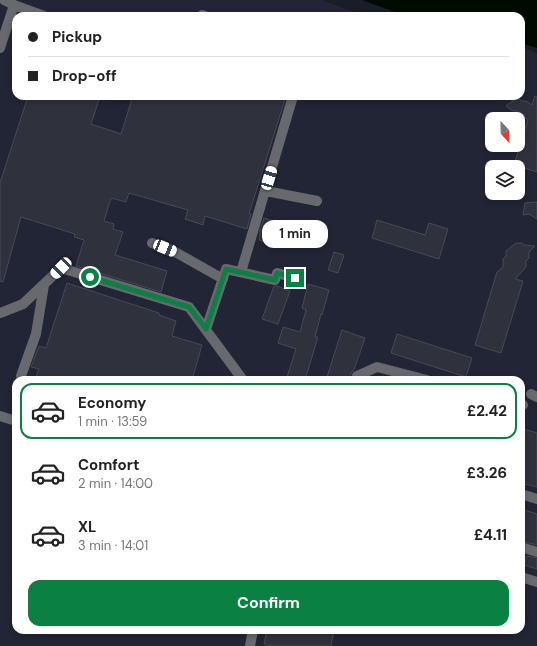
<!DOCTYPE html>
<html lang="en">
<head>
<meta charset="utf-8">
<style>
  body { margin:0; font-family:"DM Sans",sans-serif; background:#f6f6f6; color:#222; height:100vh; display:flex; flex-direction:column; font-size:15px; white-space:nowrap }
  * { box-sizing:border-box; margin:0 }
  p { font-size:13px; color:#767676 }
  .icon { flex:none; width:22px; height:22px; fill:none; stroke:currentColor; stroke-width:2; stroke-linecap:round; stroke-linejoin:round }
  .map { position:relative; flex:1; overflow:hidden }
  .panel { position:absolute; left:12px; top:376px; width:513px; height:258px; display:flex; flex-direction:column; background:#fff; border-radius:12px; box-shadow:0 2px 6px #0003 }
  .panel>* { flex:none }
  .top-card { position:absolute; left:12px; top:12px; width:513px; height:88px; border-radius:12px; box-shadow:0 2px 6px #0003; display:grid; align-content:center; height:88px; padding:0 16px; background:#fff }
  .needle { width:26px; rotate:158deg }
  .buttons { position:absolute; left:485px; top:112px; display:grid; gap:8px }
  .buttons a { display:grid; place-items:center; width:40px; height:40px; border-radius:8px; background:#fff; box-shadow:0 2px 6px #0003; font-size:20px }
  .end { position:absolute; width:18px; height:18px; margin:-9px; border:5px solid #0b8043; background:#fff; box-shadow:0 0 0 2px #fff }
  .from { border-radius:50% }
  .bubble { position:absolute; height:28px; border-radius:12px; background:#fff; box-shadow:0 2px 6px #0003; font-size:13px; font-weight:700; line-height:28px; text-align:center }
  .car { position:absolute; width:12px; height:24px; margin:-12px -6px; border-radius:5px; box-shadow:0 0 3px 1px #0007; background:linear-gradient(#fff 24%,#345 0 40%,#fff 0 76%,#345 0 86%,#fff 0) }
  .top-card b { display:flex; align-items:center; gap:14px; height:38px; font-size:15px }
  .top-card b+b { border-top:1px solid #e0e0e0 }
  .top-card i { width:10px; height:10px; background:#222 }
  ul { padding:7px 0 0; list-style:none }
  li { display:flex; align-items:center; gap:12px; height:56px; margin:0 8px 6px; padding:0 8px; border:2px solid transparent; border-radius:12px }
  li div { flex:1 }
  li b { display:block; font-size:15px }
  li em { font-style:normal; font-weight:700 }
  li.active { border-color:#0b8043 }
  li>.icon { width:36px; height:36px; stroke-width:1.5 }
  .action { display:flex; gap:8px; margin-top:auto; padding:8px 16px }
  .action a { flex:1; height:46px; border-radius:12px; background:#0b8043; color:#fff; font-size:16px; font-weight:700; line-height:46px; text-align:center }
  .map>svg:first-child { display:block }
</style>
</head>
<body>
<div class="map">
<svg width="537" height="646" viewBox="0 0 537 646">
  <rect width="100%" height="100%" fill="#1a1c26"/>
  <path fill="#222535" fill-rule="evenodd" d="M0 0H322L365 16H16V96H521V49L530 50 537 54V646H0ZM492 119H518V145H492ZM492 167H518V193H492ZM16 380H521V630H16Z"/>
  <path fill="#000b00" d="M362 0H537V48L521 43V16H406Z"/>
  <path fill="#2f313c" stroke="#474955" d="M28 96H100L91 124 121 134 133 96H286L249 214H251L247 229 205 216 203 225 185 219 188 210 129 193 126 202 111 198 104 221 114 224 113 229 123 232 115 255 167 271 161 292 76 266 84 240 74 237 75 234 21 217 3 282 0 281V183Z
    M535 96 537 97V172L514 165 528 120 517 111H513L506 106 517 98 522 101H526L532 105Z
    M537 202V219L529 214 523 215 525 203Z
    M264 218 290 226 284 247 259 240 260 233H259Z
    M377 220 425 235 429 223 448 229 439 259 372 238Z
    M516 243H522L524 245 535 246 529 252V258L526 261V267L515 279 523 281 501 353 475 345 497 272 503 267V259L506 256V251Z
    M334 252 344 255 338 273 328 270Z
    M67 283 159 313V315L176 321 172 336 202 345 192 380H35L39 369 31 367 39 346 46 348Z
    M308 284 329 290 322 315 321 314 315 337H318L305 380H289L290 378 287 377 296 349 278 343 283 327 300 332 306 310 302 308Z
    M274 286H277L290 291 278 324 262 319Z
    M342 330 365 338 354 370 351 373 350 380H326Z
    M397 334 472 358 466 377 391 353Z
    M521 428 537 433V487L521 483Z
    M521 509 537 514V545L521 541Z
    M527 556 537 558V569L524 565Z
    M267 630H334L331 646H273L264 644Z"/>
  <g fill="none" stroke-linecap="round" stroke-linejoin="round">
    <path stroke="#67696e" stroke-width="10" d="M14 5 44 16
      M202 15 205 16
      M0 48 14 5 4 0
      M266 191 317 201
      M152 243 177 253 223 279
      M241 272 293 96
      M0 313 23 304 61 268 189 307 243 380
      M206 329 226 269 275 280 277 273 295 278
      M21 376 36 334 44 285
      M357 380V376L377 367 427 380
      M531 394 537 397
      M521 404 523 405
      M0 416 16 421
      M521 494 537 499
      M521 547 537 552
      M521 577 537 582
      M250 646 253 630"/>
  </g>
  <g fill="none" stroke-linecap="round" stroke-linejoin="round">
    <path stroke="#0b8043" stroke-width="5" d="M90 277 189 307 206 329 226 269 275 280 277 273 295 278"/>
  </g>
</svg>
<div class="buttons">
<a><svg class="needle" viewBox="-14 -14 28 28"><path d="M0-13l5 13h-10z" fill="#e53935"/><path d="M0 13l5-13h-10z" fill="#767676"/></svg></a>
<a><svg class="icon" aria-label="layers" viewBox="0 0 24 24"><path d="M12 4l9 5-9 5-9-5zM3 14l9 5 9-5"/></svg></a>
</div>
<i class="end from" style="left:90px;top:277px"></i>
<i class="end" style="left:295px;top:278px"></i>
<div class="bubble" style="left:262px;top:220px;width:66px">1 min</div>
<i class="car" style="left:269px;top:178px;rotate:17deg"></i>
<i class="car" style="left:165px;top:248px;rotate:112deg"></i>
<i class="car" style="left:61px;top:268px;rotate:225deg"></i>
<div class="top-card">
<b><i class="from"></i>Pickup</b>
<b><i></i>Drop-off</b>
</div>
<section class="panel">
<ul>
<li class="active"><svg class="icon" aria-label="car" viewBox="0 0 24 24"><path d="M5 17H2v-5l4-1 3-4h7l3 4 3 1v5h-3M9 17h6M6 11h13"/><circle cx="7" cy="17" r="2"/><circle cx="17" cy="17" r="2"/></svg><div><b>Economy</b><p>1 min · 13:59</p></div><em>£2.42</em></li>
<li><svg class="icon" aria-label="car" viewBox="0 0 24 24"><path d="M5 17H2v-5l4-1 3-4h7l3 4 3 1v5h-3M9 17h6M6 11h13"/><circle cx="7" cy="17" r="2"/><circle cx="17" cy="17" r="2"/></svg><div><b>Comfort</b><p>2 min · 14:00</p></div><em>£3.26</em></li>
<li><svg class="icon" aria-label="car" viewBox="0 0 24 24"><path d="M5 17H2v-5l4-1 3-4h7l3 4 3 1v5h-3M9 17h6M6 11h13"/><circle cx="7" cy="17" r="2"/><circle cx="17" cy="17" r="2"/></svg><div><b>XL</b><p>3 min · 14:01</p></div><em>£4.11</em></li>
</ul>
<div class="action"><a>Confirm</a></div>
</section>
</div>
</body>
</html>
